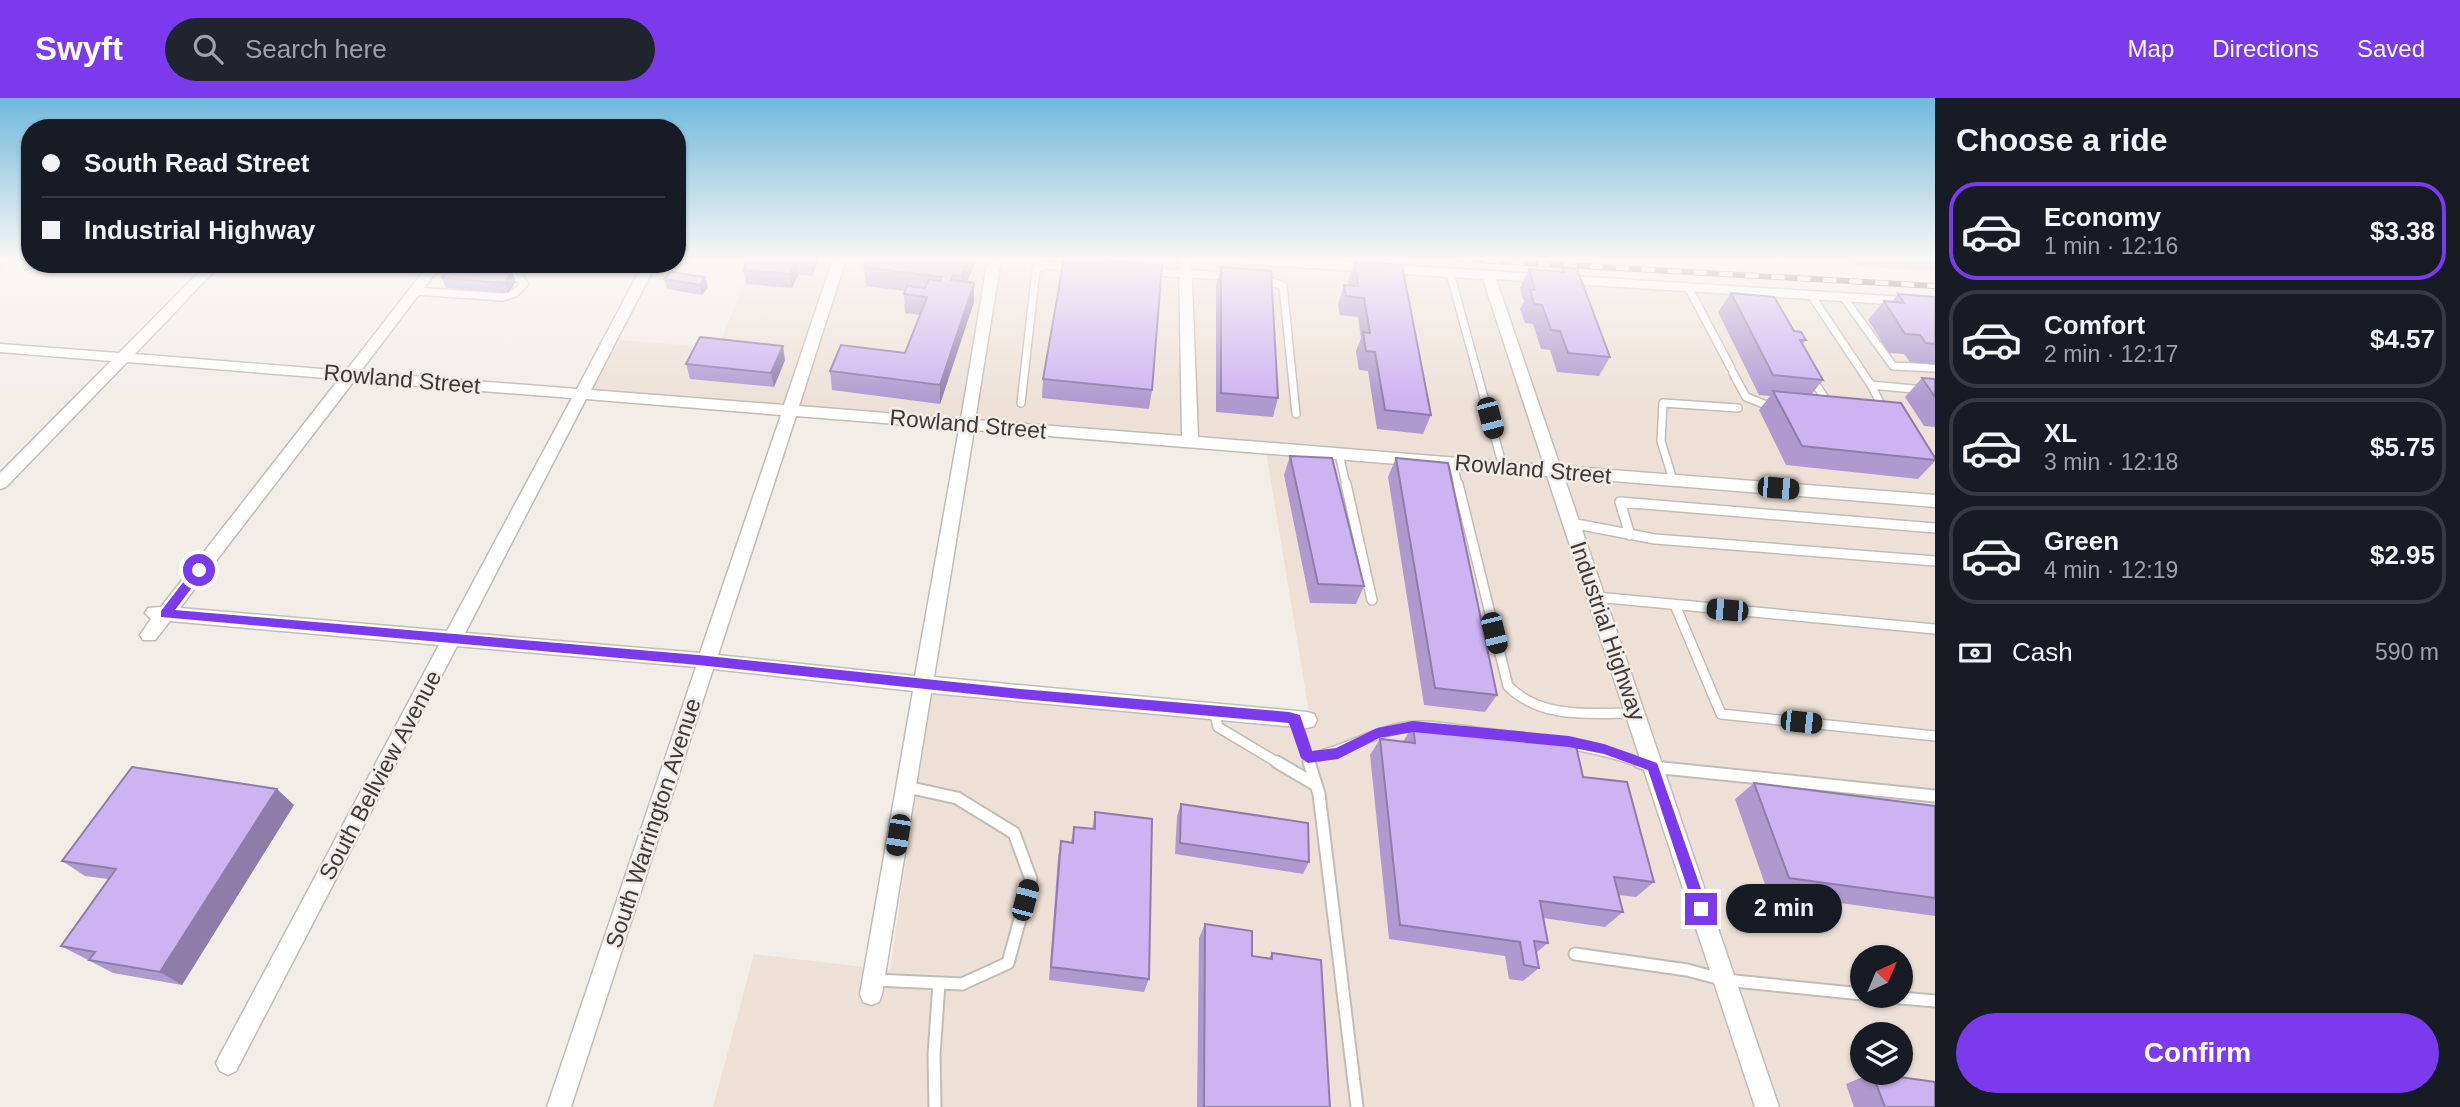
<!DOCTYPE html>
<html lang="en">
<head>
<meta charset="utf-8">
<style>
  body { margin:0; font-family:Helvetica,sans-serif; background:#20242c; color:#f1f3f6; height:100vh; display:flex; flex-direction:column; font-size:26px; white-space:nowrap }
  * { box-sizing:border-box; margin:0 }
  p { font-size:23px; color:#9ea1a6 }
  .icon { flex:none; width:38px; height:38px; fill:none; stroke:currentColor; stroke-width:2; stroke-linecap:round; stroke-linejoin:round }
  .map { position:relative; flex:1; overflow:hidden }
  .panel { display:flex; flex-direction:column; background:#171b24; width:525px }
  .panel>* { flex:none }
  .top-card { position:absolute; left:21px; top:21px; width:665px; height:154px; border-radius:28px; box-shadow:0 2px 5px #0004; display:grid; align-content:center; height:154px; padding:0 21px; background:#171b24 }
  .needle { width:46px; rotate:44deg }
  .controls { position:absolute; left:1850px; top:847px; display:grid; gap:14px }
  .controls a { display:grid; place-items:center; width:63px; height:63px; border-radius:50%; background:#171b24; box-shadow:0 2px 5px #0004; font-size:35px }
  .end { position:absolute; width:32px; height:32px; margin:-16px; border:9px solid #7c3aed; background:#fff; box-shadow:0 0 0 4px #fff }
  .from { border-radius:50% }
  .bubble { position:absolute; height:49px; border-radius:24px; background:#171b24; box-shadow:0 2px 5px #0004; font-size:23px; font-weight:700; line-height:49px; text-align:center }
  .car { position:absolute; width:21px; height:42px; margin:-21px -10px; border-radius:9px; box-shadow:0 0 5px 2px #0007; background:linear-gradient(#222 24%,#8ab4d8 0 40%,#222 0 76%,#8ab4d8 0 86%,#222 0) }
  .top-card b { display:flex; align-items:center; gap:24px; height:66px; font-size:26px }
  .top-card b+b { border-top:2px solid #363941 }
  .top-card i { width:18px; height:18px; background:#f1f3f6 }
  ul { padding:0; list-style:none }
  li { display:flex; align-items:center; gap:21px; height:98px; margin:0 14px 10px; padding:0 7px; border:4px solid #363941; border-radius:28px }
  li div { flex:1 }
  li b { display:block; font-size:26px }
  li em { font-style:normal; font-weight:700 }
  li.selected { border-color:#7c3aed }
  li>.icon { width:63px; height:63px; stroke-width:1.5 }
  h2 { padding:0 21px; font-size:32px; line-height:84px }
  .pay { display:flex; align-items:center; gap:18px; height:77px; padding:0 21px; font-size:26px }
  .pay p { margin-inline-start:auto }
  .cta { display:flex; gap:14px; margin-top:auto; padding:14px 21px }
  .cta a { flex:1; height:80px; border-radius:42px; background:#7c3aed; color:#fff; font-size:28px; font-weight:700; line-height:80px; text-align:center }
  header { display:flex; align-items:center; gap:42px; box-sizing:border-box; height:98px; padding:0 35px; background:#7c3aed; color:#fff }
  header strong { font-size:33px }
  nav { display:flex; gap:38px; margin-inline-start:auto; font-size:24px }
  .search { width:490px; height:63px; background:#20242c; display:flex; align-items:center; gap:18px; box-sizing:border-box; padding:0 24px; border-radius:38px; color:#9ea1a6; font-size:26px }
  main { display:flex; flex:1; min-height:0 }
  .map>svg:first-child { display:block }
</style>
</head>
<body>
<header>
<strong>Swyft</strong>
<div class="search"><svg class="icon" aria-label="search" viewBox="0 0 24 24"><circle cx="10" cy="10" r="6"/><path d="M15 15l6 6"/></svg>Search here</div>
<nav><a>Map</a><a>Directions</a><a>Saved</a></nav>
</header>
<main>
<div class="map">
<svg width="1935" height="1009" viewBox="0 0 1935 1009">
  <rect width="100%" height="100%" fill="#f3ede8"/>
  <path fill="#ede1d7" fill-rule="evenodd" d="M754 161H1319L1935 199V1009H713L754 856 890 872 932 583 1309 615 1265 347 590 295 620 242 718 250ZM1862 859H1900V898H1862ZM1862 936H1900V975H1862Z"/>
  <g fill="none" stroke-linecap="round" stroke-linejoin="round">
    <g stroke="#c2bcb7" stroke-width="10">
      <path id="lane-far2" d="M432 171 458 173
        M1150 174 1230 178
        M1450 175 1503 369
        M1262 180 1283 188 1296 316
        M1688 189 1731 270
        M414 193 503 199 515 195 524 186 520 180 503 177
        M1811 197 1871 287 1935 293
        M1844 200 1893 268 1935 270
        M1733 275 1746 299 1774 310
        M1811 279 1828 305
        M1871 287 1884 312
        M1021 305 1036 172 1042 167 1073 169
        M1339 356 1346 387
        M1453 365 1458 387
        M1673 382 1661 343 1663 305 1738 310"/>
    </g>
    <g stroke="#c2bcb7" stroke-width="12">
      <path id="lane-far1" d="M1346 386 1372 502
        M1458 386 1508 588C1542 622 1591 615 1635 615
        M1571 425 1655 441 1935 463
        M1630 437 1620 404 1935 430
        M1596 499 1935 531
        M1675 507 1721 616 1935 638
        M1214 613 1218 629 1280 666
        M1296 621 1310 666
        M1308 660C1341 655 1368 636 1400 630 1425 625 1450 631 1475 634 1532 641 1589 645 1644 666"/>
    </g>
    <g stroke="#c2bcb7" stroke-width="15">
      <path id="lane" d="M1277 664 1316 687
        M1309 664 1319 696 1357 1009
        M1639 664 1653 669 1935 698
        M1575 856 1687 872 1725 882 1862 896
        M875 882 962 886 1008 865 1031 781 1014 735 957 700 907 689
        M1878 898 1935 903
        M935 1009 934 957 939 885"/>
    </g>
    <g stroke="#c2bcb7" stroke-width="3">
      <path id="street" d="M0 161H10L0 168Z
        M833 161H846L799 308 961 321 988 161H1001L975 322 1182 338 1179 161H1191L1198 339 1544 367 1483 181 1233 165 1227 161H1302L1935 201V209L1496 181 1560 368 1935 397V409L1564 379 1779 1009H1755L1547 378 974 332 934 579 1307 614 1314 616 1317 622 1314 628 1307 630 931 595 882 896 879 904 871 907 863 904 860 896 913 593 713 571 571 1009H547L696 569 457 548 236 973 228 977 220 973 216 965 220 957 439 547 170 523 155 542H143L140 537 151 521 145 515 148 510 161 509 339 281 127 264 6 389 0 391V375L111 263 0 254V246L119 255 207 166H221L135 256 346 273 429 166H442L360 274 577 291 643 166H656L591 292 784 307ZM354 283 572 300 447 533 180 510ZM586 301 781 317 700 555 465 535ZM796 318 959 331 915 578 718 557Z"/>
    </g>
    <g stroke="#cdcccb" stroke-width="4">
      <path id="primary" d="M1851 161H1935V172L1861 167Z"/>
    </g>
    <use href="#lane-far2" stroke="#fff" stroke-width="7"/>
    <use href="#lane-far1" stroke="#fff" stroke-width="9"/>
    <use href="#lane" stroke="#fff" stroke-width="11"/>
    <use href="#street" fill="#fff" fill-rule="evenodd"/>
    <use href="#primary" fill="#e6a7b0" fill-rule="evenodd"/>
    <g stroke="#565250" stroke-width="6">
      <path id="rail" d="M1460 161 1935 188"/>
    </g>
    <use href="#rail" stroke="#f3ede8" stroke-width="4.5" stroke-dasharray="13" stroke-linecap="butt"/>
  </g>
  <path fill="#af9ad0" d="M748 161H819L812 178 798 177 792 190 746 186 743 172Z
    M977 161 967 184 974 204 940 306 832 292 830 273 905 255 920 217 905 215 904 196 905 193 866 188 864 169Z
    M1355 164 1431 317 1423 336 1377 331 1368 273 1359 272 1356 253 1361 240 1358 219 1340 217 1338 206 1344 187H1349L1348 183Z
    M1221 169 1278 300 1273 319 1216 314V188Z
    M1562 169 1610 259 1599 278 1557 274 1550 252 1541 251 1533 226 1525 225 1520 211 1524 204 1520 190 1529 171 1560 174Z
    M512 174 516 184 508 195 446 190 442 180Z
    M705 179 708 189 702 197 667 191 664 181Z
    M1731 195 1794 233 1806 242 1803 246 1823 282 1811 297 1935 360V363L1918 381 1786 367 1759 312 1770 298 1759 297 1718 214Z
    M1898 196 1935 199V267L1910 264 1904 256 1889 255 1868 222 1884 203 1892 204Z
    M785 262 774 289 690 281 686 266Z
    M1922 280 1935 281V329L1924 328 1905 299Z
    M1043 281 1152 292 1149 311 1042 300Z
    M1290 358 1364 488 1356 506 1310 505 1284 377Z
    M1396 360 1497 597 1485 614 1424 607 1388 379Z
    M1413 627 1583 679 1654 784 1636 799 1618 797 1623 814 1605 829 1543 820 1548 845 1536 855 1539 870 1523 883 1509 881 1505 858 1389 841 1370 657 1380 641 1403 644Z
    M1754 685 1935 708V818L1768 795 1735 701Z
    M1181 706 1309 764 1303 776 1175 756 1177 718Z
    M294 707 182 887 113 875 61 848 108 781 85 778 62 763Z
    M1095 714 1149 881 1144 894 1049 882 1058 759 1061 743 1071 744 1074 729 1092 731Z
    M1205 826 1252 858 1269 860 1272 855 1330 1009H1197L1199 840Z
    M1872 975 1935 1009H1854L1846 986Z"/>
  <path fill="#8f7da9" d="M811 161H819L812 178 811 164Z
    M969 161H977L961 197V178Z
    M795 162 798 177 792 190 790 176Z
    M512 174 516 184 508 195 504 185Z
    M705 179 708 189 702 197 700 187Z
    M974 185V204L940 306V287Z
    M783 248 785 262 774 289 771 275Z
    M277 691 294 707 182 887 160 874Z"/>
  <path fill="#ccb3f2" stroke="#8f7da9" stroke-width="2" d="M748 161H811V164L795 162 790 176 743 172Z
    M868 161H969L961 178 953 177 951 182 974 185 940 287 830 273 841 247 905 255 927 199 904 196 907 188 925 190 929 181 940 183 942 179 864 169Z
    M1064 161H1099L1162 167 1152 292 1043 281Z
    M1355 164 1402 167 1431 317 1385 312 1375 254 1366 253 1363 234 1370 235 1364 200 1346 198 1344 187 1358 188Z
    M450 169 512 174 504 185 442 180Z
    M1221 169 1271 173 1278 300 1221 295Z
    M1562 169 1577 171 1610 259 1568 255 1560 233 1551 232 1542 207 1534 206 1530 192H1535L1529 171 1564 174Z
    M670 174 705 179 700 187 664 181Z
    M1731 195 1774 199 1794 233 1801 234 1806 242H1800L1823 282 1773 277Z
    M1898 196 1935 199V246L1926 245 1920 237 1905 236 1884 203 1904 205Z
    M700 239 783 248 771 275 686 266Z
    M1922 280 1935 281V299Z
    M1773 293 1901 305 1935 360V362L1802 348Z
    M1290 358 1332 360 1364 488 1318 486Z
    M1396 360 1448 365 1497 597 1435 590Z
    M1413 627 1576 648 1583 679 1627 684 1654 784 1614 779 1623 814 1540 803 1548 845 1534 843 1539 870 1524 867 1520 844 1400 827 1380 641 1415 645Z
    M132 669 277 691 160 874 89 862 95 854 61 848 116 771 62 763Z
    M1754 685 1935 708V800L1789 780Z
    M1181 706 1308 725 1309 764 1180 745Z
    M1095 714 1152 721 1149 881 1051 869 1061 743 1073 745 1074 729 1095 731Z
    M1205 826 1252 833V858L1272 861V855L1321 862 1330 1009H1204Z
    M1872 975 1935 984V1009H1885Z"/>
  <linearGradient id="sky" x2="0" y2="1"><stop stop-color="#71b8dc"/><stop offset="0.53" stop-color="#faf7f5"/><stop offset="1" stop-color="#faf7f5" stop-opacity="0"/></linearGradient>
  <rect width="1935" height="303" fill="url(#sky)"/>
  <path fill="#7c3aed" d="M199 468 205 472 203 475 175 512 698 557 1021 591 1289 614 1300 617 1312 653 1336 650 1377 630 1413 623 1569 638 1604 646 1657 665 1708 811 1701 818 1696 816 1648 672 1604 656 1569 649 1413 634 1379 640 1338 661 1308 665 1301 660 1289 625 1021 601 698 567 161 519V513L195 469Z"/>
  <g text-anchor="middle" stroke-width="5" stroke-linejoin="round" paint-order="stroke">
    <g font-size="23" fill="#3d3a38" stroke="#f3ede8">
      <text transform="translate(402 281) rotate(5)" y="8">Rowland Street</text>
      <text transform="translate(968 326) rotate(5)" y="8">Rowland Street</text>
      <text transform="translate(1533 371) rotate(5)" y="8">Rowland Street</text>
      <text transform="translate(1608 533) rotate(71)" y="8">Industrial Highway</text>
      <text transform="translate(380 677) rotate(-62)" y="8">South Bellview Avenue</text>
      <text transform="translate(653 725) rotate(-72)" y="8">South Warrington Avenue</text>
    </g>
  </g>
</svg>
<div class="controls">
<a><svg class="needle" viewBox="-14 -14 28 28"><path d="M0-13l5 13h-10z" fill="#e53935"/><path d="M0 13l5-13h-10z" fill="#9ea1a6"/></svg></a>
<a><svg class="icon" aria-label="layers" viewBox="0 0 24 24"><path d="M12 4l9 5-9 5-9-5zM3 14l9 5 9-5"/></svg></a>
</div>
<i class="end from" style="left:199px;top:472px"></i>
<i class="end" style="left:1701px;top:811px"></i>
<div class="bubble" style="left:1726px;top:786px;width:116px">2 min</div>
<i class="car" style="left:1490px;top:320px;rotate:165deg"></i>
<i class="car" style="left:1778px;top:390px;rotate:95deg"></i>
<i class="car" style="left:1727px;top:512px;rotate:275deg"></i>
<i class="car" style="left:1494px;top:535px;rotate:166deg"></i>
<i class="car" style="left:1801px;top:624px;rotate:96deg"></i>
<i class="car" style="left:898px;top:737px;rotate:189deg"></i>
<i class="car" style="left:1025px;top:802px;rotate:15deg"></i>
<div class="top-card">
<b><i class="from"></i>South Read Street</b>
<b><i></i>Industrial Highway</b>
</div>
</div>
<section class="panel">
<h2>Choose a ride</h2>
<ul>
<li class="selected"><svg class="icon" aria-label="car" viewBox="0 0 24 24"><path d="M5 17H2v-5l4-1 3-4h7l3 4 3 1v5h-3M9 17h6M6 11h13"/><circle cx="7" cy="17" r="2"/><circle cx="17" cy="17" r="2"/></svg><div><b>Economy</b><p>1 min · 12:16</p></div><em>$3.38</em></li>
<li><svg class="icon" aria-label="car" viewBox="0 0 24 24"><path d="M5 17H2v-5l4-1 3-4h7l3 4 3 1v5h-3M9 17h6M6 11h13"/><circle cx="7" cy="17" r="2"/><circle cx="17" cy="17" r="2"/></svg><div><b>Comfort</b><p>2 min · 12:17</p></div><em>$4.57</em></li>
<li><svg class="icon" aria-label="car" viewBox="0 0 24 24"><path d="M5 17H2v-5l4-1 3-4h7l3 4 3 1v5h-3M9 17h6M6 11h13"/><circle cx="7" cy="17" r="2"/><circle cx="17" cy="17" r="2"/></svg><div><b>XL</b><p>3 min · 12:18</p></div><em>$5.75</em></li>
<li><svg class="icon" aria-label="car" viewBox="0 0 24 24"><path d="M5 17H2v-5l4-1 3-4h7l3 4 3 1v5h-3M9 17h6M6 11h13"/><circle cx="7" cy="17" r="2"/><circle cx="17" cy="17" r="2"/></svg><div><b>Green</b><p>4 min · 12:19</p></div><em>$2.95</em></li>
</ul>
<div class="pay"><svg class="icon" aria-label="cash" viewBox="0 0 24 24"><path d="M3 7h18v10H3z"/><circle cx="12" cy="12" r="2"/></svg>Cash<p>590 m</p></div>
<div class="cta"><a>Confirm</a></div>
</section>
</main>
</body>
</html>
